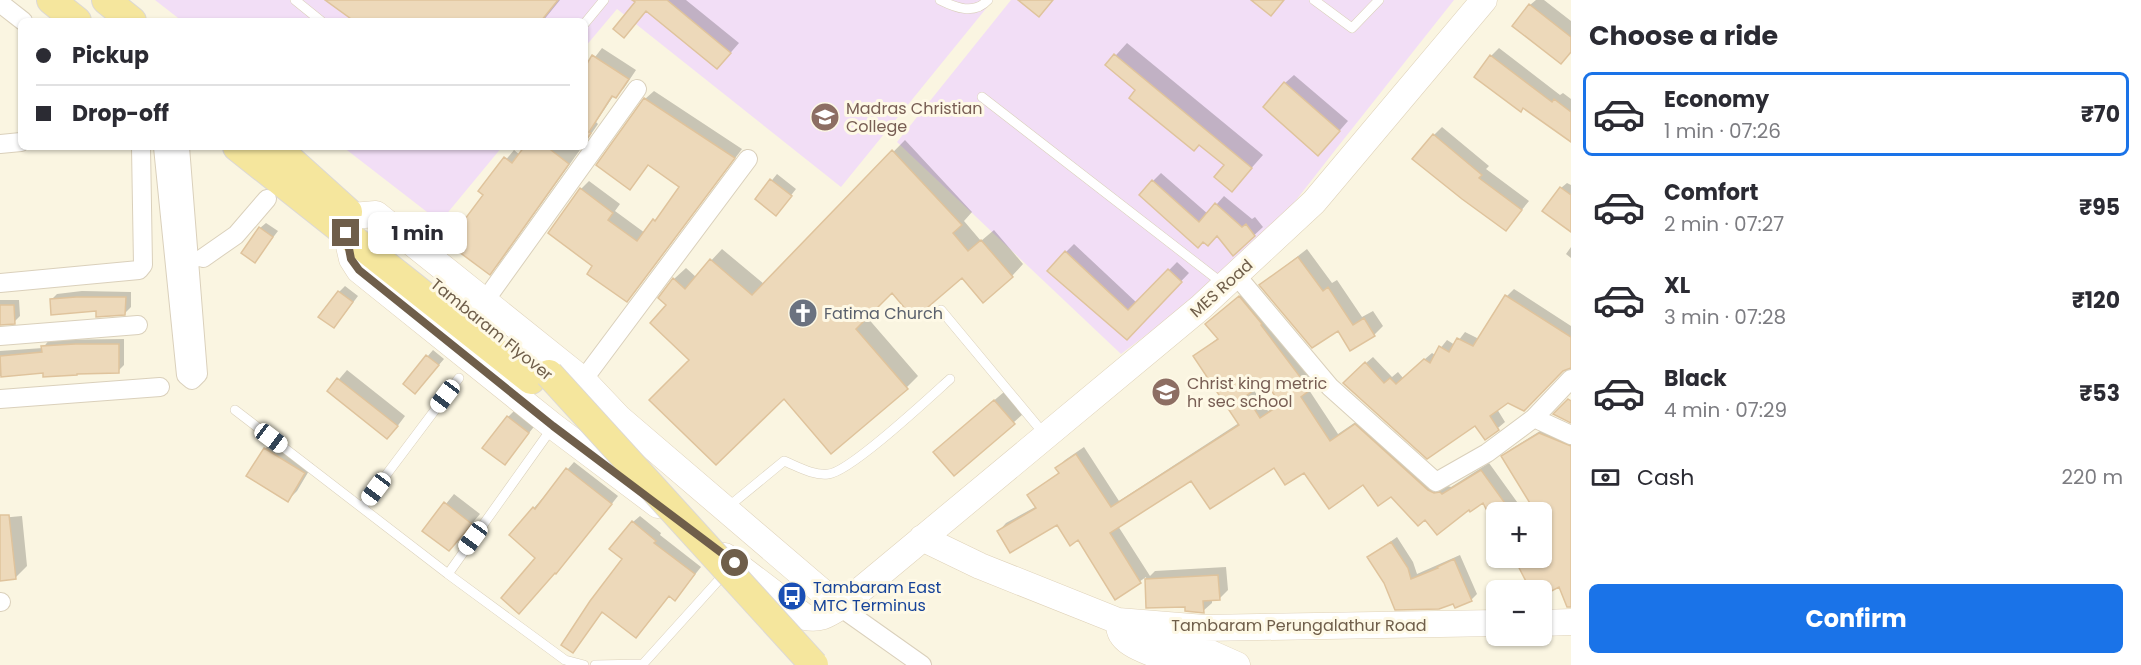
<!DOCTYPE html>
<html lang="en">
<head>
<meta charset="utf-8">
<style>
  body { margin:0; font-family:Poppins,sans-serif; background:#f2f2f3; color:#2b2b33; height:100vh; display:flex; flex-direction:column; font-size:22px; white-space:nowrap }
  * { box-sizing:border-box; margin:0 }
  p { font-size:20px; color:#7c7c81 }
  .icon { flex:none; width:33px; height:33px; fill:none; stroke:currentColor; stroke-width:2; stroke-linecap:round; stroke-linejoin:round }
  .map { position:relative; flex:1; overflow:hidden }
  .sheet { display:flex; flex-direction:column; background:#fff; width:570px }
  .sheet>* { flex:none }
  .guide { position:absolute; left:18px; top:18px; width:570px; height:132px; border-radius:9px; box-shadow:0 2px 4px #0004; display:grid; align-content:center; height:132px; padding:0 18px; background:#fff }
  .fabs { position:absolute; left:1486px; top:502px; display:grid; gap:12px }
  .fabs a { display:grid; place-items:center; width:66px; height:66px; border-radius:9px; background:#fff; box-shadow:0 2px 4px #0004; font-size:30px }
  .end { position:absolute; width:27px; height:27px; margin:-14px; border:8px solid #6f5e4a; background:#fff; box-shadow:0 0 0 3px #fff }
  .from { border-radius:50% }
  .bubble { position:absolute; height:42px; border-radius:9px; background:#fff; box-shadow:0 2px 4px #0004; font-size:20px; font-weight:700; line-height:42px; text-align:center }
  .car { position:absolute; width:18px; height:36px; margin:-18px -9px; border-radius:8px; box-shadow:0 0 4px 2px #0007; background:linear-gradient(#fff 24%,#345 0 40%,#fff 0 76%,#345 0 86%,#fff 0) }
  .guide b { display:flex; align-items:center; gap:21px; height:57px; font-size:22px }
  .guide b+b { border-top:2px solid #e1e1e2 }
  .guide i { width:15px; height:15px; background:#2b2b33 }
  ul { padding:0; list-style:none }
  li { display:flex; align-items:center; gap:18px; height:84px; margin:0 12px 9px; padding:0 6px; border:3px solid transparent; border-radius:9px }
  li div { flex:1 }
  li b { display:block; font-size:22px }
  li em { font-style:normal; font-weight:700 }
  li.on { border-color:#1a73e8 }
  li>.icon { width:54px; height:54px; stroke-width:1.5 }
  h2 { padding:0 18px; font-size:27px; line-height:72px }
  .pay { display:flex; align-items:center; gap:15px; height:66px; padding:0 18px; font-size:22px }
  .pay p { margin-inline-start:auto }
  .primary-button { display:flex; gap:12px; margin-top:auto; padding:12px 18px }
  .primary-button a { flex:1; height:69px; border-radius:9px; background:#1a73e8; color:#fff; font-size:24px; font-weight:700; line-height:69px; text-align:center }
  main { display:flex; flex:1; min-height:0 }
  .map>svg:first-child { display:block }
</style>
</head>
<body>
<main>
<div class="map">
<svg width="1571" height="665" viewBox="0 0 1571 665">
  <rect width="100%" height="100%" fill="#faf5e1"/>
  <path fill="#f2def6" d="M155 0H993L841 187 617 9 585 47V21H182Z
    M1011 0H1454L1336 149 1279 222 1200 294 1121 354 897 142Z
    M343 147H502L440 222Z"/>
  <path fill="#0003" fill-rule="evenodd" d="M327 0H560L543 21H356Z
    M639 0H686L739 43 726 58Z
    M1536 0H1544L1571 21V52L1561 62 1530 5Z
    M1127 43 1263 155 1232 190 1226 165 1107 65Z
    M602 48 636 70 624 88 616 96 614 95 596 122 598 124 585 143V70Z
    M1499 48 1560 95 1563 93 1571 99V140L1491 56Z
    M1294 75 1348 121 1327 145 1285 83Z
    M654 91 742 149 635 292 627 300 594 266 581 189 589 181 620 204 615 211 645 233 662 212 681 187 649 164 630 188 645 99Z
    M1442 127 1489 166 1486 169 1529 201 1506 229 1434 135Z
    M905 140 972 212 964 221 981 241 994 230 1023 264 1012 276H962L892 291 866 316 918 376 906 388 784 397 691 359 669 305 674 279 686 268 696 277 722 249 764 284Z
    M526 147H582L498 265 489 273 485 195 480 191 514 150 520 155Z
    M1161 173 1208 214 1224 196 1252 219 1255 217 1263 227 1234 254 1218 234 1203 240 1153 181Z
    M777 174 796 189 781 208 757 199Z
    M1567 183 1571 185V214L1561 188Z
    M266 223 278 231 255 261 260 228Z
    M1074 244 1137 303 1177 262 1189 273 1127 338 1066 252Z
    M1571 247V258L1566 254Z
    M1307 249 1332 283 1337 280 1362 317 1373 311 1383 326 1374 335 1339 329 1261 285Z
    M345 286 358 296 339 321V292Z
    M1248 289 1317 382 1309 390 1338 434 1363 417 1437 483 1451 487 1489 463 1525 513H1497V527L1484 501 1469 508 1425 518 1392 495 1364 483 1274 465 1191 479 1118 526 1150 576 1155 571 1226 567 1228 590 1219 599H1212V603L1203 611 1186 606 1148 607 1146 577 1116 598 1078 538 1057 523 999 531 1006 523 1037 506 1029 495 1060 472 1057 468 1065 460 1084 447 1119 501 1239 423 1195 356 1218 338 1215 317ZM1265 380 1282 402 1268 411 1253 389Z
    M1514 289 1571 326V366L1497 409 1505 422 1486 438 1476 423 1351 376 1373 357 1392 377 1398 372 1403 378 1432 353 1435 355 1447 340 1455 345 1465 332 1479 339 1507 296Z
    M82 291 131 292V307L125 313 51 300 57 294Z
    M0 300H19L20 316 14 322 0 324Z
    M124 339V365L118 371 44 372 0 376V351L43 348 49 340Z
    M433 350 444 359 421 386 405 383Z
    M347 370 405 416 396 428 329 391Z
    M1004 392 1023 414 955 474 944 443Z
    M517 408 537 423 505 463 508 417Z
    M1548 426 1571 435V593L1560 585 1542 594V591H1532L1518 564 1516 565 1512 558H1542V534L1549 530 1542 519V513H1538L1503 457 1511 449Z
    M274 440 313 464 297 491 288 500 248 476 265 449Z
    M574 462 618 496 563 565 537 558 534 508Z
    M454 494 480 514 458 540 424 531Z
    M22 516 27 566 15 578 0 579V518Z
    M640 516 661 533 660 535 701 567 681 592 670 595 642 630 603 611 573 651 624 559 633 522Z
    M1397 537 1413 562 1417 574 1460 555 1477 594 1471 600 1454 602 1369 557Z"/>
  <path fill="#edd9ba" stroke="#dfc39c" stroke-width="1.5" fill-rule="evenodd" d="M325 0H558L541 21H354Z
    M632 0H667L731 53 717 69 646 11 624 38 613 29 635 2Z
    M1018 0H1053L1039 17Z
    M1251 0H1284L1271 16Z
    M1529 4 1571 37V52L1561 64 1512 26Z
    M1114 54 1252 168 1232 192 1214 177 1224 165 1199 145 1194 151 1129 98 1135 90 1105 65Z
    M592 55 629 79 616 98 612 96 589 132 591 133 585 142V67Z
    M1490 55 1552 102 1554 99 1571 112V142L1523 108 1521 112 1474 77Z
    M1284 82 1340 131 1318 156 1263 107Z
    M644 98 735 158 627 302 587 274 592 266 548 233 580 188 613 213 608 220 637 241 653 219 655 221 679 187 648 165 630 190 596 165Z
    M1433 134 1482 175 1479 178 1522 210 1506 231 1462 199 1412 159Z
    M524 147H547L569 164 490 275 447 243 483 195 478 191 504 157 512 163Z
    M892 150 962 225 953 233 968 251 981 240 1013 277 983 303 962 278 914 319 892 293 856 329 908 389 831 454 784 399 716 465 649 400 689 360 650 323 666 305 658 298 673 278 685 289 710 259 752 295Z
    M770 179 792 196 776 216 755 199Z
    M1152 180 1199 222 1215 203 1242 227 1246 224 1255 236 1233 256 1217 236 1208 246 1203 242 1198 248 1139 195Z
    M1560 187 1571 195V232L1542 211Z
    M259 227 273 237 255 263 241 253Z
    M1065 251 1128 310 1168 269 1182 282 1127 340 1047 271Z
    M1298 257 1323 291 1328 287 1353 325 1364 318 1375 336 1350 351 1338 331 1312 348 1259 285Z
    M338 291 353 302 334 328 318 317Z
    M1505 295 1571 337V368L1563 371 1524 411 1508 403 1490 416 1499 430 1485 440 1475 426 1427 459 1343 383 1365 362 1384 383 1390 378 1396 384 1424 359 1430 363 1439 346 1449 352 1457 338 1473 346Z
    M1239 296 1262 324 1261 325 1310 390 1301 397 1330 441 1355 424 1428 490 1434 493 1440 492 1442 494 1481 470 1512 513H1497V531L1483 503 1470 512 1469 510 1437 535 1425 520 1418 526 1391 497 1378 506 1363 485 1329 509 1304 473 1285 485 1274 468 1210 509 1191 481 1110 533 1141 583 1115 600 1078 540 1070 546 1057 525 1010 553 997 531 1036 508 1027 495 1059 473 1055 468 1076 454 1111 507 1239 425 1193 356 1218 339 1205 324ZM1265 382 1281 404 1260 418 1246 396Z
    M76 297H126L125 315 96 317V311L51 315 50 299Z
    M0 305H14L15 324 0 325Z
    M75 344H119V373L77 374V375L43 377V373L1 377 0 356 42 352 41 346Z
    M426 355 439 365 415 394 403 384Z
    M337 378 398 426 387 439 327 391Z
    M1568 399 1571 401V423L1553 414Z
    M994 400 1015 424 954 476 933 452Z
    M507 416 529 433 505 465 482 448Z
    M1539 433 1571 446V607H1567L1559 587 1542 596V591H1531L1514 558H1542V535L1548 532 1542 522V513H1536L1501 456Z
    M264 448 305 473 288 502 246 476Z
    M566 468 612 504 556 574 555 573 519 614 501 598 535 558 509 535 533 507 535 509Z
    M444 502 472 524 449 551 422 531Z
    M0 515H9L16 579 0 581Z
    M632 521 656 541 654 543 695 574 675 601 669 596 636 638 602 612 573 653 561 645 590 601 622 559 609 549Z
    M1391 542 1408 568 1411 579 1438 568 1437 567 1454 559 1472 601 1455 608 1453 604 1439 609 1395 610 1384 583 1367 557Z
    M1218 575 1220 600 1203 601 1204 613 1185 611V607L1146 608 1145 579Z"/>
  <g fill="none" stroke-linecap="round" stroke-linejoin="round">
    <g stroke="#dad0bb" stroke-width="10">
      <path id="lane" d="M295 0 321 21
        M940 0C956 8 974 15 988 0
        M1314 0 1352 28 1379 0
        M585 23 604 0
        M982 97 1222 283
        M941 310 1045 435
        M235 410 448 574 552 428
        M362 507 459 378
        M728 507 784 461C797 466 813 476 828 474 849 473 930 397 950 379
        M448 574 565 660 584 665
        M595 665 643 664 726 572"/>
    </g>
    <g stroke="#dad0bb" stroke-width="20">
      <path id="street" d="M0 3 23 21
        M0 144 21 142
        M163 147 186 375 192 380 198 374 180 147
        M203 258 236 235 267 199
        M1236 275 1330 387 1436 482 1487 453 1534 418
        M0 283 139 270 143 265 141 147
        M484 302 637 89
        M0 336 138 325
        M1571 379 1534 418 1571 435
        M583 380 748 159
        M0 399 160 387
        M0 602H1
        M840 607 922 665"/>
    </g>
    <g stroke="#dfd2b9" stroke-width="27">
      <path id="secondary" d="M352 216 376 214 583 380 619 418 840 607
        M346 233 352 259 359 270 553 426 658 505
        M922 538 980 566 1118 621 1204 628 1497 623
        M725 556 805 617C820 620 827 615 840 607L1201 307 1314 202 1484 0
        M1118 621C1119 625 1119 632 1122 635 1130 650 1177 661 1193 665
        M1542 623 1571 622
        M1154 635 1201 649 1237 665"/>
    </g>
    <g stroke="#dcd8d4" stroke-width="30">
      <path id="primary" d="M51 0 77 21
        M106 0 132 21
        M237 147 531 380
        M276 147 348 212"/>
    </g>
    <use href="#lane" stroke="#fff" stroke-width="9"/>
    <use href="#street" stroke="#fff" stroke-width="18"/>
    <use href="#secondary" stroke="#fff" stroke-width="26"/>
    <use href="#primary" stroke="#f5e69d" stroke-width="28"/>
    <g stroke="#dcd8d4" stroke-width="30" stroke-linecap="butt">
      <path id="primary-bridge" d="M549 374 814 665"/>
    </g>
    <use href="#primary-bridge" stroke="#f5e69d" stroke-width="28"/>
  </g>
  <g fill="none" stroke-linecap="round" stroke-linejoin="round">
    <path stroke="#6f5e4a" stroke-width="8" d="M346 233 351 259 359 270 553 426 735 563"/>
  </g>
  <defs>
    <g id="university-disc" transform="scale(1.5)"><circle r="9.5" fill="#8d6e63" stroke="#fef9e6"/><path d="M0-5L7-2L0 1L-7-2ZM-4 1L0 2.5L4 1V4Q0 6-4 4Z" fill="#fff"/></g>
    <g id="church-disc" transform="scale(1.5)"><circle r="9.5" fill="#6b7280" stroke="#fef9e6"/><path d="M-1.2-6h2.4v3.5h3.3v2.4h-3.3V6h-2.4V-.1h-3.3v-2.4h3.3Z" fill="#fff"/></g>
    <g id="school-disc" transform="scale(1.5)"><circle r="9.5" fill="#8d6e63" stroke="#fef9e6"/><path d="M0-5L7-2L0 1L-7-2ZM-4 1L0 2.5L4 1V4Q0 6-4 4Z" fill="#fff"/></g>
    <g id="bus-disc" transform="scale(1.5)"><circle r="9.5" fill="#1a4fb4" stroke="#fef9e6"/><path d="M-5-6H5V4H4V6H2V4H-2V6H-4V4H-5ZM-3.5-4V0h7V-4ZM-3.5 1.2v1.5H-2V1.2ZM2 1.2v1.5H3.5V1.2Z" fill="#fff"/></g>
  </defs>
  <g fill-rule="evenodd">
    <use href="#university-disc" x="825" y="117"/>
    <use href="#church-disc" x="803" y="313"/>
    <use href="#school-disc" x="1166" y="392"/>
    <use href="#bus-disc" x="792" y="596"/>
  </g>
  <g text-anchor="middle" stroke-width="6" stroke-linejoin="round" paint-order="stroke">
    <g font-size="16" fill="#785e54" stroke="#fef9e6" text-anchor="start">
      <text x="846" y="114">Madras Christian<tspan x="846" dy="18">College</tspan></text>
      <text x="1187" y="389">Christ king metric<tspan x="1187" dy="18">hr sec school</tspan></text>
    </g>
    <g font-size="16" fill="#6f5e4a" stroke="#fef9e6">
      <text transform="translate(1221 288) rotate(-42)" y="6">MES Road</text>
      <text transform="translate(492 329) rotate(39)" y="6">Tambaram Flyover</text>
      <text x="1299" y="631">Tambaram Perungalathur Road</text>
    </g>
    <g font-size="16" fill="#5b616d" stroke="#fef9e6" text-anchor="start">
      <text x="824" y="319">Fatima Church</text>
    </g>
    <g font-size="16" fill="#164399" stroke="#fef9e6" text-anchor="start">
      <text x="813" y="593">Tambaram East<tspan x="813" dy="18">MTC Terminus</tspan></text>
    </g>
  </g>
</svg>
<div class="fabs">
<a>+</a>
<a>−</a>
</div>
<i class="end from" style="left:735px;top:563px"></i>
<i class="end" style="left:346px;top:233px"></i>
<div class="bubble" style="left:368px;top:212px;width:99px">1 min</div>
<i class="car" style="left:445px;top:396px;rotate:217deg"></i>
<i class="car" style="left:271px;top:438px;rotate:127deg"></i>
<i class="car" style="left:376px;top:489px;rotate:217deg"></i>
<i class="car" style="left:473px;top:538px;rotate:216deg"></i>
<div class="guide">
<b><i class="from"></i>Pickup</b>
<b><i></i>Drop-off</b>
</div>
</div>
<section class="sheet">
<h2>Choose a ride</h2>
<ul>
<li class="on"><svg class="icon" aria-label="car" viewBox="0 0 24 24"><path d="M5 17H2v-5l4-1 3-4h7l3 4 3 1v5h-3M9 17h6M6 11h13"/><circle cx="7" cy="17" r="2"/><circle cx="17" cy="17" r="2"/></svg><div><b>Economy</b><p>1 min · 07:26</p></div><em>₹70</em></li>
<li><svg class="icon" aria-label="car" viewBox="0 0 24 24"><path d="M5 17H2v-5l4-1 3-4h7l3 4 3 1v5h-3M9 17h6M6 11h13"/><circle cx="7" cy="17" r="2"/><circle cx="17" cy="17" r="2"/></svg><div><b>Comfort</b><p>2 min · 07:27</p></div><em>₹95</em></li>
<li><svg class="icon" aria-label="car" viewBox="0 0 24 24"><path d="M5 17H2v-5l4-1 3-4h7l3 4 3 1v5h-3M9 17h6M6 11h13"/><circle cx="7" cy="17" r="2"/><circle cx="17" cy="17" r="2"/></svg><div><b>XL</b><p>3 min · 07:28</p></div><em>₹120</em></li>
<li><svg class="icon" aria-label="car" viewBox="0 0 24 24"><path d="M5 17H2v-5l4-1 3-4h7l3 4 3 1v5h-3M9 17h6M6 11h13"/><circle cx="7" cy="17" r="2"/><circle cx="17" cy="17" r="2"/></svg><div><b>Black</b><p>4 min · 07:29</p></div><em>₹53</em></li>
</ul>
<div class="pay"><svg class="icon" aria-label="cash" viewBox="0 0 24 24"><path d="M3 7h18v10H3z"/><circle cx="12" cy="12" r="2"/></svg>Cash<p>220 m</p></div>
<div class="primary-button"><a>Confirm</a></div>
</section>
</main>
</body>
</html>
